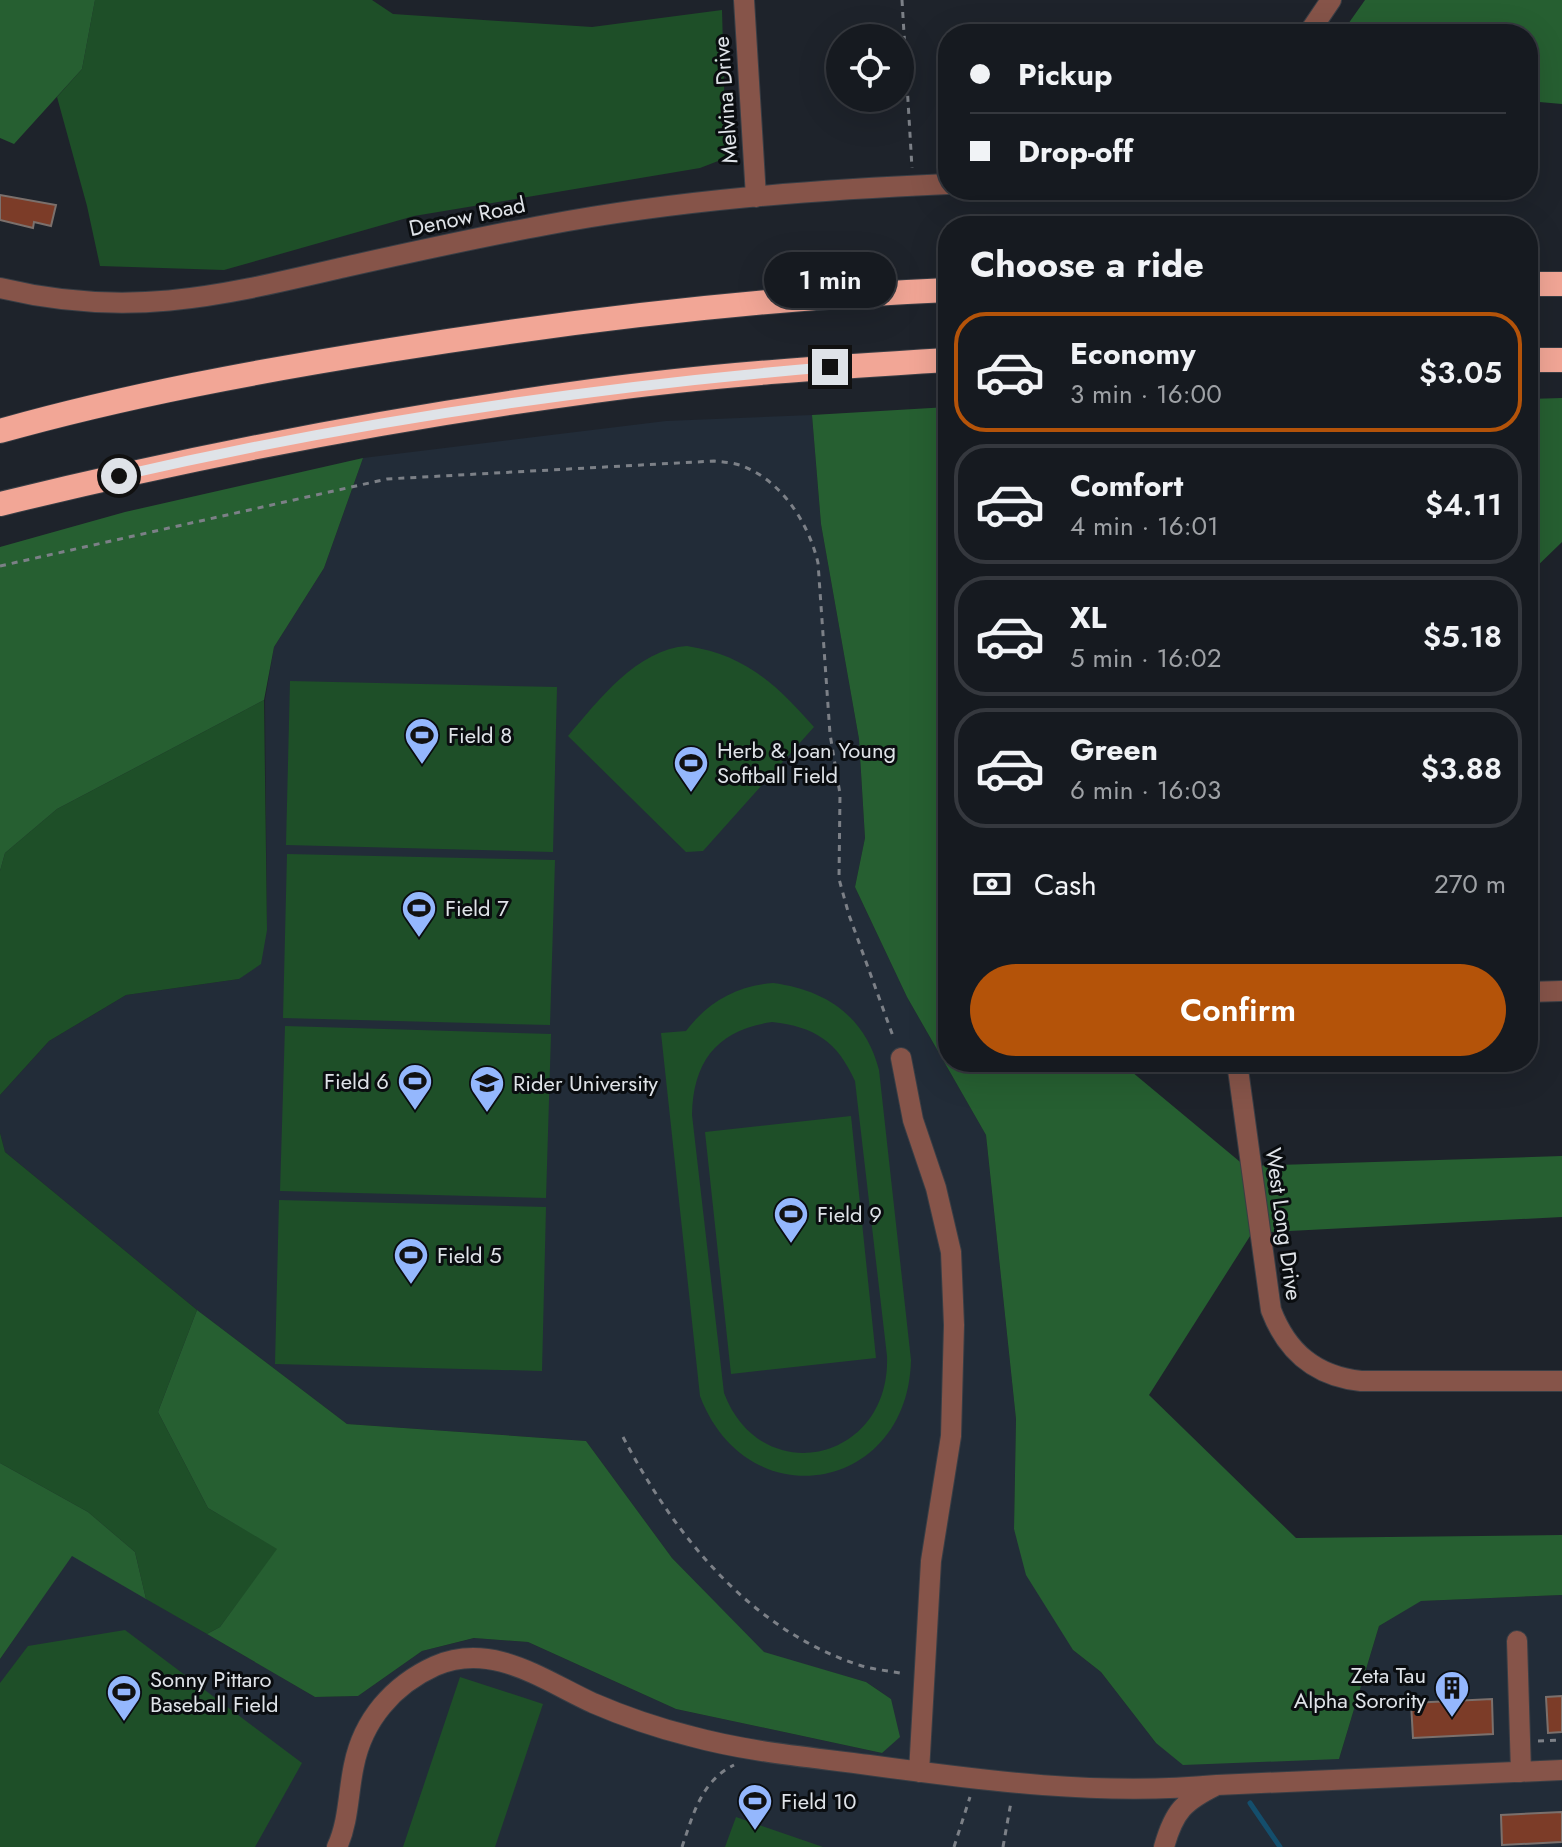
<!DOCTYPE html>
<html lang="en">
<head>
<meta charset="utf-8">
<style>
  body { margin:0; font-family:Jost,sans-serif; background:#23272d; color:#f1f3f6; height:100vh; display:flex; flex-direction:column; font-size:30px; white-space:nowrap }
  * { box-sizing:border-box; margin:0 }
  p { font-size:26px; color:#9ea1a5 }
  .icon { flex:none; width:44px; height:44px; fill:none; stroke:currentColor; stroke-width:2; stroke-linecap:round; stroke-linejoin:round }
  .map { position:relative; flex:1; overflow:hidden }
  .details { position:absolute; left:938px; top:216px; width:600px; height:856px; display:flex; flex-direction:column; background:#161a20; border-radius:32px; box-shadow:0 8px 32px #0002,0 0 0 2px #35383e }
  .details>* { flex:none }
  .hud { position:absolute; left:938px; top:24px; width:600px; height:176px; border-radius:32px; box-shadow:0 8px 32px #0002,0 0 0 2px #35383e; display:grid; align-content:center; height:176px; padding:0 32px; background:#161a20 }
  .fabs { position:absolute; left:826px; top:24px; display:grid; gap:16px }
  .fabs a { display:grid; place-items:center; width:88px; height:88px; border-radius:50%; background:#161a20; box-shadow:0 8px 32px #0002,0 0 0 2px #35383e; font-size:40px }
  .end { position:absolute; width:36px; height:36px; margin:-18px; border:10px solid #dfe3e8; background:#111; box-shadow:0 0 0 4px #111 }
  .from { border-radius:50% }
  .bubble { position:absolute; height:56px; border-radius:28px; background:#161a20; box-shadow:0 8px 32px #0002,0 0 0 2px #35383e; font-size:26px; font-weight:600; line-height:56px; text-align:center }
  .hud b { display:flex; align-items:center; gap:28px; height:76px; font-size:30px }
  .hud b+b { border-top:2px solid #35383e }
  .hud i { width:20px; height:20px; background:#f1f3f6 }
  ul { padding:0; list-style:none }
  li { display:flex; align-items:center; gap:24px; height:120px; margin:0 16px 12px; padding:0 16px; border:4px solid #35383e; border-radius:32px }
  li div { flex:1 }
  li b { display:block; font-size:30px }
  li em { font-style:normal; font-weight:600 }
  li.on { border-color:#b45309 }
  li>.icon { width:72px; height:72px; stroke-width:1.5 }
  h2 { padding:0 32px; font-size:36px; line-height:96px }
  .pay { display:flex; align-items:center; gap:20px; height:88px; padding:0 32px; font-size:30px }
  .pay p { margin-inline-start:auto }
  .button { display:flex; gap:16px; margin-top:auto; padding:16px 32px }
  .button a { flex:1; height:92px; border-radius:48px; background:#b45309; color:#fff; font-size:32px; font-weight:600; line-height:92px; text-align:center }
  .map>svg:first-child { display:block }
</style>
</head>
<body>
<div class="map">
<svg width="1562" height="1847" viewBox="0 0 1562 1847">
  <rect width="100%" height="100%" fill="#1e232b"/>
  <path fill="#222c38" d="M812 415 821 524 859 739 865 838 855 887 907 997 986 1135 1016 1419 1014 1529 1073 1650 1101 1672 1156 1743 1339 1759 1379 1626 1420 1601 1562 1595V1847H0V1659L72 1555 315 1697 358 1696 422 1651 475 1638 528 1642 676 1709 882 1753 891 1699 866 1682 764 1653 672 1558 586 1441 347 1424 197 1310 5 1152 0 1133V1095L49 1041 126 995 239 979 267 930 265 700 274 647 324 568 363 458 666 421Z"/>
  <path fill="#1e4f28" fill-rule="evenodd" d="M95 0H372L393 14 592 27 722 10 726 158 700 168 414 216 224 270 100 266 87 206 57 97 82 69Z
    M687 646C746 655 777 685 814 727L703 851 686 852 568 736C598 701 637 649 687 646Z
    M290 681 557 687 553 852 286 845Z
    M264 700 267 930 261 964 239 979 126 995 49 1041 0 1095V871L5 853 57 809Z
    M287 854 555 860 550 1025 283 1018Z
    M773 983C826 990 865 1016 879 1070L911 1360C908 1493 747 1520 700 1396L661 1033 686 1031C708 1002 736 986 773 983ZM772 1022C815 1027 837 1041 855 1081L887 1356C891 1462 761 1491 724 1393L692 1115C693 1060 718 1030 772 1022Z
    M285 1026 551 1034 546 1198 280 1191Z
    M851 1116 876 1358 731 1374 705 1132Z
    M0 1133 5 1152 197 1310 158 1412 208 1508 278 1549 220 1627 207 1634 146 1599 135 1552 88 1512 0 1463Z
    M279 1200 546 1207 542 1371 275 1364Z
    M125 1630 302 1763 255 1847H0V1683L28 1646Z
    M460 1677 543 1704 495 1847H403Z
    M736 1817 823 1847H725Z"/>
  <path fill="#265f31" d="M0 0H95L82 69 14 144 0 138Z
    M1365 0H1562V104L1528 101V34H1341Z
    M1562 398V542L1528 575V399Z
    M948 407V1062H1120L1245 1166 1562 1156V1217L1252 1233 1149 1395 1296 1538 1562 1535V1595L1421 1601 1379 1626 1339 1759 1183 1765 1156 1743 1101 1672 1073 1650 1026 1575 1014 1529 1016 1419 986 1135 907 997 855 887 865 838 859 739 821 524 812 415Z
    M363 458 324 568 274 647 264 700 57 809 5 853 0 871V547L125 512Z
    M197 1310 347 1424 586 1441 672 1558 764 1652 866 1682 891 1699 900 1737 882 1753 676 1709 528 1642 474 1638 422 1651 358 1696 315 1697 207 1634 220 1627 277 1549 208 1508 158 1412Z
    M0 1463 88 1512 135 1552 146 1599 72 1556 0 1659Z"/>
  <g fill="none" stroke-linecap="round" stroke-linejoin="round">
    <path stroke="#144e6c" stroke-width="5" d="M1250 1803 1280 1847"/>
  </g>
  <path fill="#7c3c28" stroke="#7b706c" stroke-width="2" d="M0 195 56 205 51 226 34 222 33 228 0 220Z
    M1562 1696V1732L1548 1733 1546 1697Z
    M1492 1699 1493 1734 1413 1738 1411 1703Z
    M1562 1812V1842L1502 1845 1501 1815Z"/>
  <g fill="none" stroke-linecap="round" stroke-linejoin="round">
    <g stroke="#393e45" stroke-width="22">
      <path id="minor" d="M744 0 756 197
        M1308 34 1331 0
        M0 288C129 319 220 296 345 267 412 252 479 237 546 225 678 200 814 190 948 184
        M1528 992 1562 991
        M901 1058 913 1120 936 1188 951 1252 954 1325 951 1436 931 1561 919 1772
        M1237 1062 1271 1310C1287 1352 1315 1376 1361 1381H1562
        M1517 1641 1521 1772
        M337 1847C349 1821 348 1792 354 1765 363 1720 393 1685 435 1666 492 1641 543 1680 593 1703 623 1716 658 1728 690 1736 748 1752 809 1757 869 1765 985 1781 1101 1796 1217 1785
        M1164 1847C1174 1811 1184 1801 1217 1785L1562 1770"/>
    </g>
    <g stroke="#393e45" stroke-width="26">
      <path id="highway" d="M1528 284H1562
        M1528 360H1562
        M0 431C128 395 259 371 390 350 575 320 761 298 948 290
        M0 504C196 456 393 418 593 391 711 375 829 367 948 360"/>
    </g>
    <path stroke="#7c8087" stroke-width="3" stroke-dasharray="6 6" stroke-linecap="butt" d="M902 0 912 168
      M0 566 387 479 714 461C724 462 736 463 745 467 783 483 809 524 818 563L830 734 840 794 839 879 849 915 894 1039
      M623 1437C675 1536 751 1631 862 1666 876 1670 891 1671 905 1674
      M1538 1741 1562 1740
      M682 1847C693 1815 701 1781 734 1765
      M954 1847 970 1797
      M1003 1847 1011 1802"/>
    <use href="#minor" stroke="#865449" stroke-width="20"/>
    <use href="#highway" stroke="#f2a696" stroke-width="24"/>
  </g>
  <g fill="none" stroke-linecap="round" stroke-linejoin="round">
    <path stroke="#dfe3e8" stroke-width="10" d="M119 476C353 422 591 387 830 367"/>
  </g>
  <defs>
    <g id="stadium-pin" transform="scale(1.8)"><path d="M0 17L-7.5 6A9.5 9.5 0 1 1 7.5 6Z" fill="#94b7fd" stroke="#0a0d10"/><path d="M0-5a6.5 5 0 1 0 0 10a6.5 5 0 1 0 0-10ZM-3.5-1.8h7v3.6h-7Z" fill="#111"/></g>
    <g id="university-pin" transform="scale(1.8)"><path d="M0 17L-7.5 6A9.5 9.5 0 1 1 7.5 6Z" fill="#94b7fd" stroke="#0a0d10"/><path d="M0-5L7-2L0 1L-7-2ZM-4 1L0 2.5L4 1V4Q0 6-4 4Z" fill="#111"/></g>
    <g id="building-pin" transform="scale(1.8)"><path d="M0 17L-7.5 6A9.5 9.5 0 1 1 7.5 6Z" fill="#94b7fd" stroke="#0a0d10"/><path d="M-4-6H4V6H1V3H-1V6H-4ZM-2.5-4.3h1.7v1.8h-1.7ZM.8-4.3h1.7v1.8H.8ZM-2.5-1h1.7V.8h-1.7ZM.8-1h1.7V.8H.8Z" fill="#111"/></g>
  </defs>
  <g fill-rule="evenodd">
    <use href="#stadium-pin" x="422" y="735"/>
    <use href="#stadium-pin" x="691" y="763"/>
    <use href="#stadium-pin" x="419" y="908"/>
    <use href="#stadium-pin" x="415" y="1081"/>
    <use href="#university-pin" x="487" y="1083"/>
    <use href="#stadium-pin" x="791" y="1214"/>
    <use href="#stadium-pin" x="411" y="1255"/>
    <use href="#building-pin" x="1452" y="1688"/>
    <use href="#stadium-pin" x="124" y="1692"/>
    <use href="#stadium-pin" x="755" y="1801"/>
  </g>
  <g text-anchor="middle" stroke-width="6" stroke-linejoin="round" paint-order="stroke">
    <g font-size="22" fill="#dfe3e8" stroke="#0a0d10">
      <text transform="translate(725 100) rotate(-94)" y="8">Melvina Drive</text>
      <text transform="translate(467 216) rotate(-12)" y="8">Denow Road</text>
      <text transform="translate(1284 1224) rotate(82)" y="8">West Long Drive</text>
    </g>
    <g font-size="22" fill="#dfe3e8" stroke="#0a0d10" text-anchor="start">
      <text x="448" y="743">Field 8</text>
      <text x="717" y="758">Herb &amp; Joan Young<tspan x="717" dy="25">Softball Field</tspan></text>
      <text x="445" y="916">Field 7</text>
      <text x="389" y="1089" text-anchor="end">Field 6</text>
      <text x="513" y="1091">Rider University</text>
      <text x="817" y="1222">Field 9</text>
      <text x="437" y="1263">Field 5</text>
      <text x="1426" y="1683" text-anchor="end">Zeta Tau<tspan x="1426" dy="25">Alpha Sorority</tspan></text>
      <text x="150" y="1687">Sonny Pittaro<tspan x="150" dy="25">Baseball Field</tspan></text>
      <text x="781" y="1809">Field 10</text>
    </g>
  </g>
</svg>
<div class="fabs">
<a><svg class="icon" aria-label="locate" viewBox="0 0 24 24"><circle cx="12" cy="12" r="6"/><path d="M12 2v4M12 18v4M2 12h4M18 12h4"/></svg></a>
</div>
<i class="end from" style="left:119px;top:476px"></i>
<i class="end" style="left:830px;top:367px"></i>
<div class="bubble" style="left:764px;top:252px;width:132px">1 min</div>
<div class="hud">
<b><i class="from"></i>Pickup</b>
<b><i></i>Drop-off</b>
</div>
<section class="details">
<h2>Choose a ride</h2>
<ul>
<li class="on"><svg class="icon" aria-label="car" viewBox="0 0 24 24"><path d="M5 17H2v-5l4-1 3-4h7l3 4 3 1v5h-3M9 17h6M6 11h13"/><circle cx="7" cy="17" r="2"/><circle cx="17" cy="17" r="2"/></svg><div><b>Economy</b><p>3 min · 16:00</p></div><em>$3.05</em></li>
<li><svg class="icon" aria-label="car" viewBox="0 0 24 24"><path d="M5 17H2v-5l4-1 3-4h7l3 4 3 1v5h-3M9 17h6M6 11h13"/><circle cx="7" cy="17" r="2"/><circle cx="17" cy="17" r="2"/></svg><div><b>Comfort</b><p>4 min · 16:01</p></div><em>$4.11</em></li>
<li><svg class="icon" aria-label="car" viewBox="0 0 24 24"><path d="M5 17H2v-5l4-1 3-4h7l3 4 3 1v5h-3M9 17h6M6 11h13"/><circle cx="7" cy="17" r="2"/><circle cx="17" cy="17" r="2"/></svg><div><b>XL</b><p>5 min · 16:02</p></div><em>$5.18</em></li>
<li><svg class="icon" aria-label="car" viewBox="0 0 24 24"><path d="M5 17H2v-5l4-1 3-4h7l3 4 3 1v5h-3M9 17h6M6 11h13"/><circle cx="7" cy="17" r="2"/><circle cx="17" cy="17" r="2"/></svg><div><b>Green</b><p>6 min · 16:03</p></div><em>$3.88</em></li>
</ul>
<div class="pay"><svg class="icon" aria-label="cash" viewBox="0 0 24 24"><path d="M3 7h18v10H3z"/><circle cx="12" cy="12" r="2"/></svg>Cash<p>270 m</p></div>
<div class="button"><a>Confirm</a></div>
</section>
</div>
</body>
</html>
